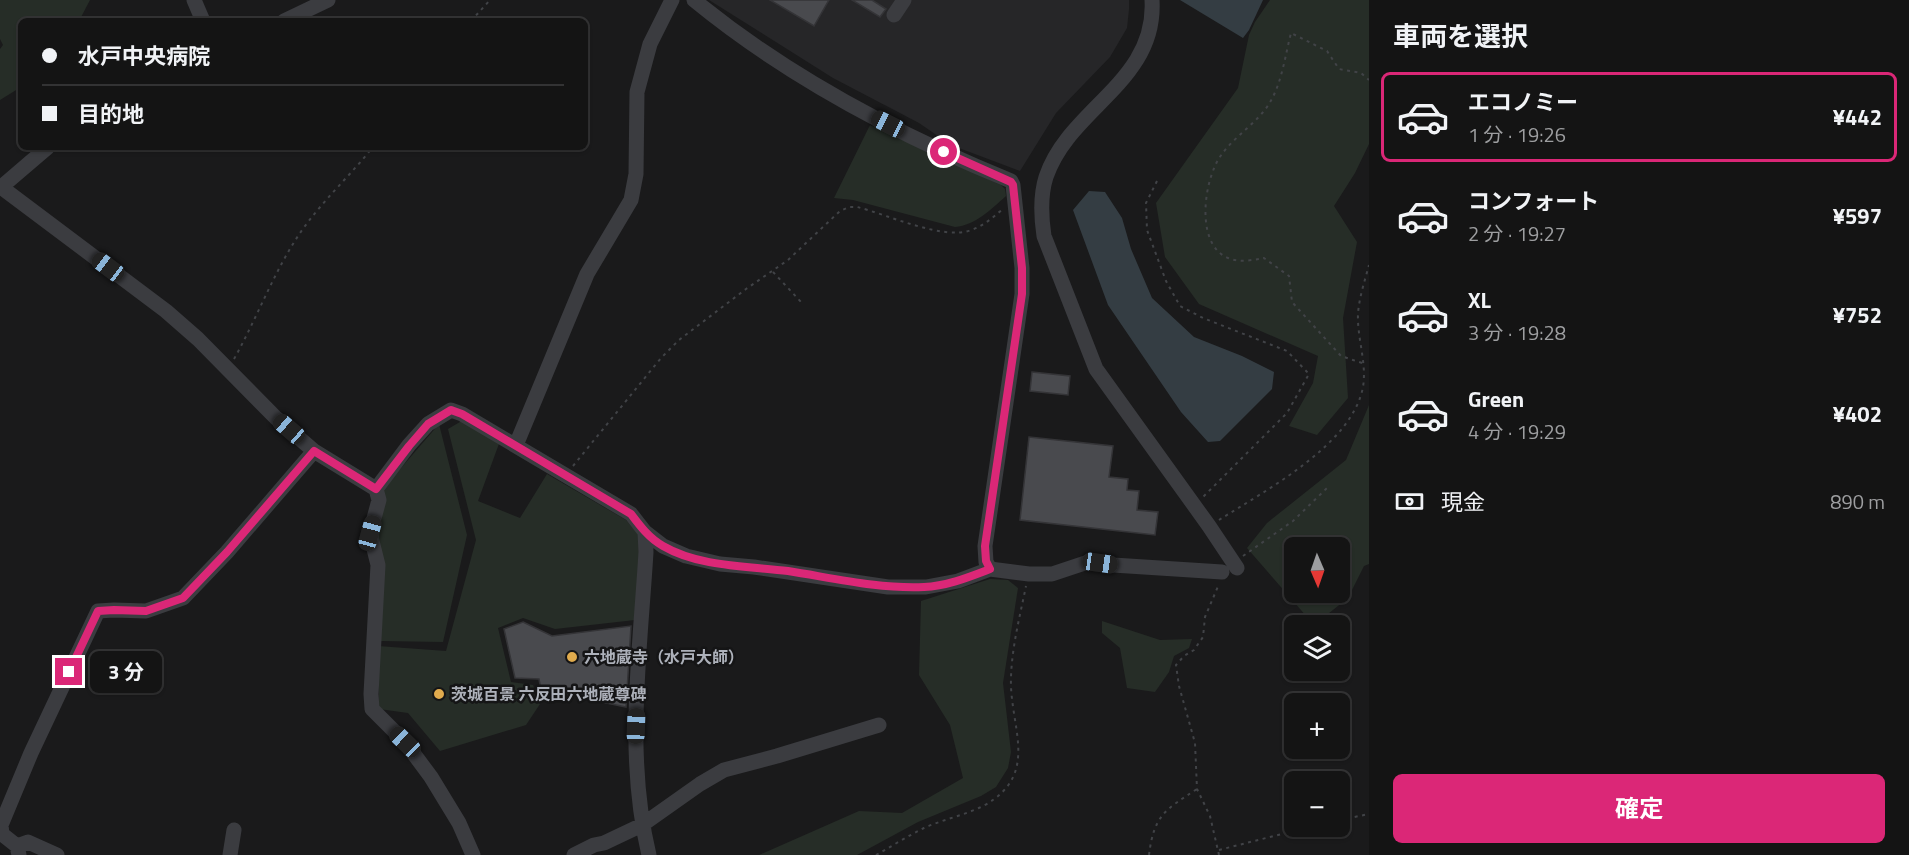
<!DOCTYPE html>
<html lang="ja">
<head>
<meta charset="utf-8">
<style>
  body { margin:0; font-family:"Titillium Web","Noto Sans JP",sans-serif; background:#1d1d1d; color:#f1f3f6; height:100vh; display:flex; flex-direction:column; font-size:22px; white-space:nowrap }
  * { box-sizing:border-box; margin:0 }
  p { font-size:20px; color:#9d9ea0 }
  .icon { flex:none; width:33px; height:33px; fill:none; stroke:currentColor; stroke-width:2; stroke-linecap:round; stroke-linejoin:round }
  .map { position:relative; flex:1; overflow:hidden }
  .panel { display:flex; flex-direction:column; background:#141414; width:540px }
  .panel>* { flex:none }
  .guide { position:absolute; left:18px; top:18px; width:570px; height:132px; border-radius:9px; box-shadow:0 2px 4px #0004,0 0 0 2px #333334; display:grid; align-content:center; height:132px; padding:0 24px; background:#141414 }
  .needle { width:39px; rotate:178deg }
  .tools { position:absolute; left:1284px; top:537px; display:grid; gap:12px }
  .tools a { display:grid; place-items:center; width:66px; height:66px; border-radius:9px; background:#141414; box-shadow:0 2px 4px #0004,0 0 0 2px #333334; font-size:30px }
  .end { position:absolute; width:27px; height:27px; margin:-14px; border:8px solid #db2777; background:#fff; box-shadow:0 0 0 3px #fff }
  .from { border-radius:50% }
  .bubble { position:absolute; height:42px; border-radius:9px; background:#141414; box-shadow:0 2px 4px #0004,0 0 0 2px #333334; font-size:20px; font-weight:700; line-height:42px; text-align:center }
  .car { position:absolute; width:18px; height:36px; margin:-18px -9px; border-radius:8px; box-shadow:0 0 4px 2px #0007; background:linear-gradient(#222 24%,#8ab4d8 0 40%,#222 0 76%,#8ab4d8 0 86%,#222 0) }
  .guide b { display:flex; align-items:center; gap:21px; height:57px; font-size:22px }
  .guide b+b { border-top:2px solid #333334 }
  .guide i { width:15px; height:15px; background:#f1f3f6 }
  ul { padding:0; list-style:none }
  li { display:flex; align-items:center; gap:18px; height:90px; margin:0 12px 9px; padding:0 12px; border:3px solid transparent; border-radius:9px }
  li div { flex:1 }
  li b { display:block; font-size:22px }
  li em { font-style:normal; font-weight:700 }
  li.active { border-color:#db2777 }
  li>.icon { width:54px; height:54px; stroke-width:1.5 }
  h2 { padding:0 24px; font-size:27px; line-height:72px }
  .pay { display:flex; align-items:center; gap:15px; height:66px; padding:0 24px; font-size:22px }
  .pay p { margin-inline-start:auto }
  .action { display:flex; gap:12px; margin-top:auto; padding:12px 24px }
  .action a { flex:1; height:69px; border-radius:9px; background:#db2777; color:#fff; font-size:24px; font-weight:700; line-height:69px; text-align:center }
  main { display:flex; flex:1; min-height:0 }
  .map>svg:first-child { display:block }
</style>
</head>
<body>
<main>
<div class="map">
<svg width="1369" height="855" viewBox="0 0 1369 855">
  <rect width="100%" height="100%" fill="#1a1a1b"/>
  <path fill="#262628" d="M709 0H1129V9L1127 28 1110 57 1056 113 1020 171 951 145 919 123 833 78Z"/>
  <path fill="#262d27" fill-rule="evenodd" d="M0 0H90L79 21H21V87L0 100V49L3 45 0 39Z
    M1270 0H1369V144L1355 173 1334 206 1357 242 1343 318 1348 398 1317 435 1289 426 1313 383 1318 356 1199 304 1165 257 1156 203 1238 88 1249 35 1255 22Z
    M870 125 1001 185 1005 189 1006 196C990 210 976 225 955 227L853 200 834 198Z
    M1369 405V564L1364 566 1348 598 1314 625 1247 548 1267 523 1346 460ZM1294 548H1340V592H1294Z
    M465 419 500 441 478 501 520 518 547 474 626 520 645 542 635 620 555 629 523 618 498 628 511 682 533 685 540 704 526 725 440 751 408 713 379 709 378 646 446 651 476 540 448 429Z
    M439 424 467 535 443 642 381 641 375 535 382 490Z
    M990 579 1008 580 1018 588 1003 683 1011 752 1008 768 996 787 981 796 918 822 857 855H759L859 811 902 813 963 778 950 725 919 675 921 601Z
    M1102 621 1160 640 1192 639 1189 648 1174 656 1169 672 1155 692 1127 688 1120 648 1102 633Z"/>
  <path fill="#343d43" d="M1180 0H1263L1249 30 1243 38Z
    M1089 191 1105 192 1122 218 1131 249 1152 298 1194 337 1242 356 1274 372 1272 389 1220 441 1208 442 1181 412 1108 305 1073 210Z"/>
  <path fill="#494a4e" stroke="#343437" stroke-width="1.5" d="M770 0H829L814 26Z
    M852 0H872L886 9 880 17Z
    M1032 372 1070 376 1068 395 1030 391Z
    M1029 437 1113 446 1109 477 1128 479 1127 490 1139 491 1137 510 1158 512 1155 535 1020 520Z
    M523 622 552 636 631 626 626 707 573 696 543 701 539 679 515 678 504 629Z"/>
  <g fill="none" stroke-linecap="round" stroke-linejoin="round">
    <path stroke="#414347" stroke-width="2" stroke-dasharray="3 4.5" stroke-linecap="butt" d="M471 21 490 0
      M1157 181 1146 203 1147 230 1166 281 1180 306 1203 318 1287 351 1309 374 1287 413 1203 497
      M773 272 802 303
      M234 359C257 318 273 274 298 236 320 203 349 177 373 147
      M1362 363 1341 356 1292 302 1289 276 1264 258C1253 260 1239 263 1228 258 1194 244 1204 177 1222 154 1235 136 1257 123 1269 104 1282 83 1285 56 1291 33L1327 51 1339 69 1361 73 1369 80
      M573 466 661 358 679 340 746 289 788 260 840 211 849 207H857C886 214 944 241 971 230 984 226 993 217 1003 209
      M1219 520C1266 490 1352 445 1363 387 1367 363 1357 338 1358 314 1359 298 1365 280 1369 265
      M1243 556 1293 521 1327 488
      M1340 820 1369 814
      M1219 850 1313 826
      M876 855C892 846 908 836 924 828 944 819 966 815 985 805 1041 773 1009 726 1011 677 1012 646 1020 616 1026 586
      M1149 855C1154 815 1165 810 1197 789
      M1219 855 1210 816 1197 789 1195 743 1179 686 1176 665 1184 656 1194 650 1203 637 1205 617 1219 584"/>
    <path stroke="#3b3c40" stroke-width="15" d="M194 0 203 21
      M694 0C788 77 898 135 1011 181L1013 185 1022 268V294L985 546 986 562 990 569
      M1152 0C1157 82 1069 108 1046 177 1040 196 1041 216 1044 236L1096 369 1209 526 1237 568
      M894 15 904 0
      M284 21 328 0
      M1 187 166 311 198 339 276 418 314 451 376 489 379 500 370 533 378 565 371 694 372 709 405 742 431 777 459 823 473 855
      M0 188 48 147
      M516 445 587 274 631 200 636 174 637 92 650 44 672 0
      M376 489 409 445 428 424 451 410 462 414 631 514 645 532 663 546 686 556 720 564 754 567 888 587H926L958 581 990 569 1029 574H1052L1088 562 1113 565 1222 572
      M645 532 646 552C640 652 625 756 649 855
      M17 846 28 842 57 855
      M19 855 17 846 2 834 1 825 31 753 98 611 114 610 146 611 183 598 227 552 314 451
      M230 855 234 830
      M574 855 594 845 604 843 642 825 700 784 724 770 777 756 879 725"/>
  </g>
  <g fill="none" stroke-linecap="round" stroke-linejoin="round">
    <path stroke="#db2777" stroke-width="8" d="M69 672 98 611 114 610 146 611 183 598 227 552 314 451 376 489 409 446 428 424 451 410 462 414 631 514C640 526 649 538 663 546 699 567 747 566 788 571 833 578 878 589 924 587 947 586 969 577 990 569L986 561 985 546 1022 294V268L1013 185 1011 182 944 152"/>
  </g>
  <g fill="#e0ab4d" stroke="#151516" stroke-width="2">
    <circle cx="572" cy="657" r="6"/>
    <circle cx="439" cy="694" r="6"/>
  </g>
  <g text-anchor="middle" stroke-width="5" stroke-linejoin="round" paint-order="stroke">
    <g font-size="16" font-weight="bold" fill="#adb1ba" stroke="#151516" text-anchor="start">
      <text x="584" y="663">六地蔵寺（水戸大師）</text>
      <text x="451" y="700">茨城百景 六反田六地蔵尊碑</text>
    </g>
  </g>
</svg>
<div class="tools">
<a><svg class="needle" viewBox="-14 -14 28 28"><path d="M0-13l5 13h-10z" fill="#e53935"/><path d="M0 13l5-13h-10z" fill="#9d9ea0"/></svg></a>
<a><svg class="icon" aria-label="layers" viewBox="0 0 24 24"><path d="M12 4l9 5-9 5-9-5zM3 14l9 5 9-5"/></svg></a>
<a>+</a>
<a>−</a>
</div>
<i class="end from" style="left:944px;top:152px"></i>
<i class="end" style="left:69px;top:672px"></i>
<div class="bubble" style="left:90px;top:651px;width:72px">3 分</div>
<i class="car" style="left:888px;top:124px;rotate:297deg"></i>
<i class="car" style="left:108px;top:267px;rotate:307deg"></i>
<i class="car" style="left:289px;top:429px;rotate:311deg"></i>
<i class="car" style="left:370px;top:533px;rotate:15deg"></i>
<i class="car" style="left:1100px;top:563px;rotate:98deg"></i>
<i class="car" style="left:636px;top:726px;rotate:2deg"></i>
<i class="car" style="left:405px;top:742px;rotate:314deg"></i>
<div class="guide">
<b><i class="from"></i>水戸中央病院</b>
<b><i></i>目的地</b>
</div>
</div>
<section class="panel">
<h2>車両を選択</h2>
<ul>
<li class="active"><svg class="icon" aria-label="car" viewBox="0 0 24 24"><path d="M5 17H2v-5l4-1 3-4h7l3 4 3 1v5h-3M9 17h6M6 11h13"/><circle cx="7" cy="17" r="2"/><circle cx="17" cy="17" r="2"/></svg><div><b>エコノミー</b><p>1 分 · 19:26</p></div><em>¥442</em></li>
<li><svg class="icon" aria-label="car" viewBox="0 0 24 24"><path d="M5 17H2v-5l4-1 3-4h7l3 4 3 1v5h-3M9 17h6M6 11h13"/><circle cx="7" cy="17" r="2"/><circle cx="17" cy="17" r="2"/></svg><div><b>コンフォート</b><p>2 分 · 19:27</p></div><em>¥597</em></li>
<li><svg class="icon" aria-label="car" viewBox="0 0 24 24"><path d="M5 17H2v-5l4-1 3-4h7l3 4 3 1v5h-3M9 17h6M6 11h13"/><circle cx="7" cy="17" r="2"/><circle cx="17" cy="17" r="2"/></svg><div><b>XL</b><p>3 分 · 19:28</p></div><em>¥752</em></li>
<li><svg class="icon" aria-label="car" viewBox="0 0 24 24"><path d="M5 17H2v-5l4-1 3-4h7l3 4 3 1v5h-3M9 17h6M6 11h13"/><circle cx="7" cy="17" r="2"/><circle cx="17" cy="17" r="2"/></svg><div><b>Green</b><p>4 分 · 19:29</p></div><em>¥402</em></li>
</ul>
<div class="pay"><svg class="icon" aria-label="cash" viewBox="0 0 24 24"><path d="M3 7h18v10H3z"/><circle cx="12" cy="12" r="2"/></svg>現金<p>890 m</p></div>
<div class="action"><a>確定</a></div>
</section>
</main>
</body>
</html>
